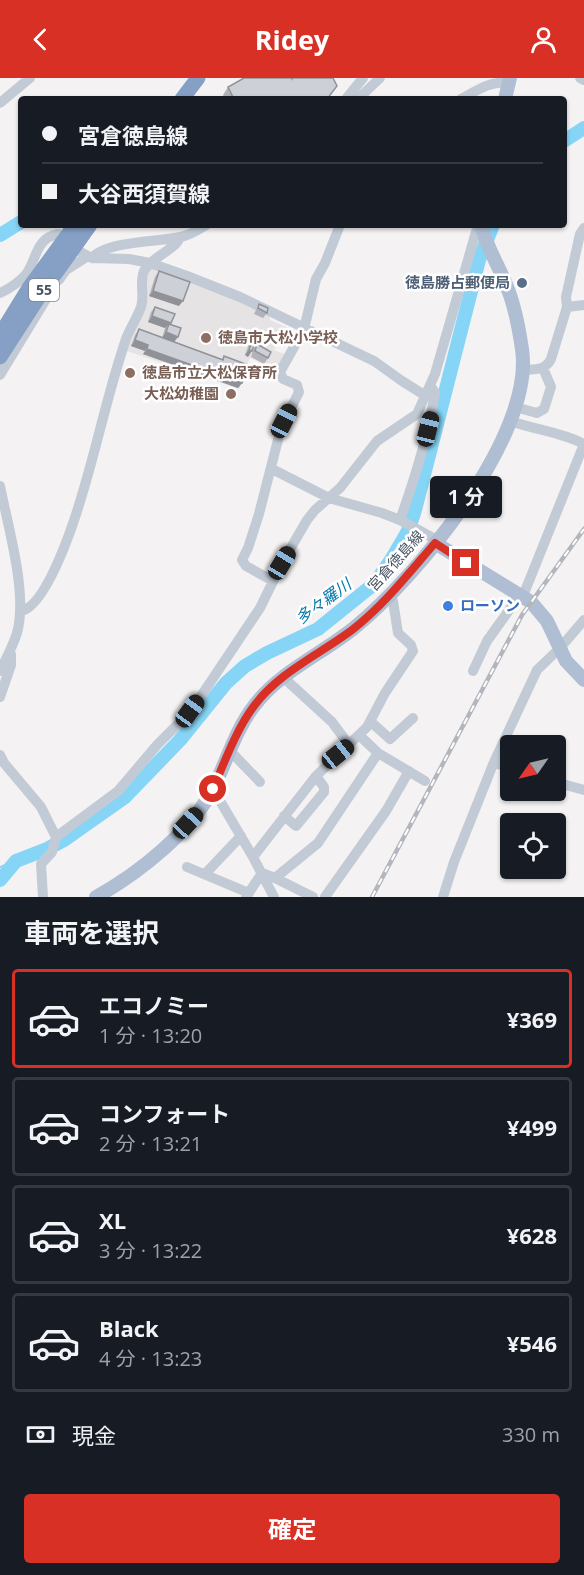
<!DOCTYPE html>
<html lang="ja">
<head>
<meta charset="utf-8">
<style>
  body { margin:0; font-family:"Open Sans","Noto Sans JP",sans-serif; background:#242831; color:#f1f3f6; height:100vh; display:flex; flex-direction:column; font-size:22px; white-space:nowrap }
  * { box-sizing:border-box; margin:0 }
  p { font-size:20px; color:#9ea1a6 }
  .icon { flex:none; width:33px; height:33px; fill:none; stroke:currentColor; stroke-width:2; stroke-linecap:round; stroke-linejoin:round }
  .map { position:relative; height:819px; overflow:hidden }
  .drawer { display:flex; flex-direction:column; background:#171b24; flex:1 }
  .drawer>* { flex:none }
  .guide { position:absolute; left:18px; top:18px; width:549px; height:132px; border-radius:6px; box-shadow:0 2px 4px #0004; display:grid; align-content:center; height:132px; padding:0 24px; background:#171b24 }
  .needle { width:39px; rotate:236deg }
  .buttons { position:absolute; left:500px; top:657px; display:grid; gap:12px }
  .buttons a { display:grid; place-items:center; width:66px; height:66px; border-radius:6px; background:#171b24; box-shadow:0 2px 4px #0004; font-size:30px }
  .end { position:absolute; width:27px; height:27px; margin:-14px; border:8px solid #d93025; background:#fff; box-shadow:0 0 0 3px #fff }
  .from { border-radius:50% }
  .bubble { position:absolute; height:42px; border-radius:6px; background:#171b24; box-shadow:0 2px 4px #0004; font-size:20px; font-weight:700; line-height:42px; text-align:center }
  .car { position:absolute; width:18px; height:36px; margin:-18px -9px; border-radius:8px; box-shadow:0 0 4px 2px #0007; background:linear-gradient(#222 24%,#8ab4d8 0 40%,#222 0 76%,#8ab4d8 0 86%,#222 0) }
  .guide b { display:flex; align-items:center; gap:21px; height:57px; font-size:22px }
  .guide b+b { border-top:2px solid #363941 }
  .guide i { width:15px; height:15px; background:#f1f3f6 }
  ul { padding:0; list-style:none }
  li { display:flex; align-items:center; gap:18px; height:99px; margin:0 12px 9px; padding:0 12px; border:3px solid #363941; border-radius:6px }
  li div { flex:1 }
  li b { display:block; font-size:22px }
  li em { font-style:normal; font-weight:700 }
  li.active { border-color:#d93025 }
  li>.icon { width:54px; height:54px; stroke-width:1.5 }
  h2 { padding:0 24px; font-size:27px; line-height:72px }
  .pay { display:flex; align-items:center; gap:15px; height:66px; padding:0 24px; font-size:22px }
  .pay p { margin-inline-start:auto }
  .primary-button { display:flex; gap:12px; margin-top:auto; padding:12px 24px }
  .primary-button a { flex:1; height:69px; border-radius:6px; background:#d93025; color:#fff; font-size:24px; font-weight:700; line-height:69px; text-align:center }
  header { display:flex; justify-content:space-between; align-items:center; height:78px; padding:0 24px; background:#d93025; color:#fff; font-size:27px; font-weight:700 }
  .map>svg:first-child { display:block }
</style>
</head>
<body>
<header><svg class="icon" aria-label="back" viewBox="0 0 24 24"><path d="M15 5l-7 7 7 7"/></svg>Ridey<svg class="icon" aria-label="person" viewBox="0 0 24 24"><circle cx="12" cy="8" r="4"/><path d="M4 21q1-7 8-7t8 7"/></svg></header>
<div class="map">
<svg width="584" height="819" viewBox="0 0 584 819">
  <rect width="100%" height="100%" fill="#f4f2f2"/>
  <path fill="#e5e3e4" d="M153 190 219 214 270 237V242L286 249 274 272 287 277 278 292 250 280 239 311 127 273 144 198Z"/>
  <g fill="none" stroke-linecap="round" stroke-linejoin="round">
    <path stroke="#86d5f6" stroke-width="2" d="M0 789 16 783"/>
    <path stroke="#86d5f6" stroke-width="14" d="M564 63 584 50
      M0 157 21 144
      M0 802 16 783 47 771 64 762 125 719 180 662 226 605 245 588 267 575 318 551 374 506 391 482 408 453 415 432 479 182 493 147"/>
    <path stroke="#c2cbd5" stroke-width="10" d="M580 0 584 2
      M346 21 363 0
      M358 21 380 0
      M461 21C476 13 491 2 509 5
      M0 25 30 0
      M92 180 129 181 150 185 187 198 240 219 374 283 402 303 426 318
      M59 202 66 192 88 178
      M0 215C9 211 21 203 27 195 37 180 36 160 58 156L82 175 92 180C106 163 158 164 180 159 189 158 198 152 206 147
      M567 229 584 227
      M523 292C535 291 545 293 551 281L567 229 566 219 580 156 584 150
      M0 297 48 218
      M515 329 537 335 544 331 551 309 543 290
      M511 343C535 352 561 354 584 366
      M272 391 329 420 382 435 400 442 433 460 435 465
      M0 408C8 449 28 516 17 555 13 568 6 581 0 593
      M400 442C415 400 428 359 435 315L430 307
      M273 503 246 488 242 482 248 470 259 436 281 350 299 314 297 307 283 301 280 294 304 251 316 201 325 185 340 147
      M523 518 584 366
      M21 533C42 529 63 473 70 454 93 391 104 325 126 261 130 250 137 240 141 229 145 217 139 204 144 193 152 178 176 172 180 159
      M473 593 487 563 520 517
      M284 600 332 644 349 667
      M0 619 11 587V576
      M371 644 390 661 413 640
      M359 657 378 675 425 703
      M229 675 234 677 260 704
      M0 677 4 685 41 729 56 759
      M494 684 510 691
      M555 704 584 712
      M213 711 253 779 274 819
      M284 738 296 748 324 714V709L316 698
      M253 779 316 698 367 649 385 615 413 573 411 567 398 555 393 523 389 517
      M187 789 249 815
      M205 796 241 758
      M275 800 318 765 378 675
      M43 819 41 786 52 774 56 759 118 713 157 667 191 633 260 530 282 485 307 442 315 432 340 410 377 363 417 336 435 296 478 147
      M246 819 262 795 275 800 313 819
      M325 819 386 733 409 693
      M443 819 454 784 494 684 537 592 560 570 584 542"/>
    <path stroke="#afbed3" stroke-width="14" d="M505 21 510 0
      M435 465 531 524 547 543 566 583 584 602
      M96 819C139 795 191 754 214 709 227 682 236 651 254 628 279 594 322 576 354 550 417 499 535 357 522 271 519 251 515 228 507 209 499 188 487 170 481 147"/>
    <path stroke="#859fc5" stroke-width="15" d="M182 21 198 0
      M0 257 29 210 75 147
      M0 279 40 217 90 147"/>
    <g stroke="#b3b6bd" stroke-width="4.5">
      <path id="rail" d="M372 819 522 537 584 451"/>
    </g>
    <use href="#rail" stroke="#fff" stroke-width="2" stroke-dasharray="7" stroke-linecap="butt"/>
  </g>
  <path fill="#b1b3ba" d="M228 9 328 21H225L223 17Z
    M159 193 179 228 149 218 155 199Z
    M259 226 267 235 263 240 254 236Z
    M155 229 171 246 175 264 222 281 224 278 242 305 238 310 143 276 145 273 131 268 135 257 139 251 162 260 165 250 148 244 151 234Z
    M254 258 248 279 245 277 250 263Z
    M257 266 268 280 264 286 251 279 253 272Z"/>
  <path fill="#909297" d="M153 213 183 223 179 228 149 218Z
    M152 238 171 245 167 251 169 246 165 250 148 244Z
    M166 254 178 259 174 264 162 260Z
    M135 262 148 267 145 273 131 268Z
    M147 271 242 305 238 310 143 276Z
    M249 272 252 273 248 279 245 277Z"/>
  <path fill="#ced0d8" stroke="#909297" stroke-width="1.5" d="M244 0H292V1L293 0H333L337 8 327 21H234L228 9Z
    M159 193 190 204 183 223 153 213Z
    M259 226 268 230 267 235 258 230Z
    M155 229 175 236 171 245 152 238Z
    M169 246 181 250 178 259 166 254Z
    M139 251 223 282 224 278 248 287 242 305 147 271 148 267 135 262Z
    M254 258 257 259 252 273 249 272Z
    M257 266 271 274 268 280 255 273Z"/>
  <g fill="none" stroke-linecap="round" stroke-linejoin="round">
    <path stroke="#d93025" stroke-width="8" d="M213 711C225 683 236 652 254 628 278 595 320 576 352 552 384 527 409 495 435 465L466 485"/>
  </g>
  <circle fill="#5c6f8a" stroke="#fff" stroke-width="2" cx="522" cy="205" r="6"/>
  <g fill="#8d6e63" stroke="#fff" stroke-width="2">
    <circle cx="206" cy="260" r="6"/>
    <circle cx="130" cy="295" r="6"/>
    <circle cx="231" cy="316" r="6"/>
  </g>
  <circle fill="#3f7fe0" stroke="#fff" stroke-width="2" cx="448" cy="528" r="6"/>
  <g text-anchor="middle" stroke-width="5" stroke-linejoin="round" paint-order="stroke">
    <rect fill="#fff" stroke="#7e8791" stroke-width="1.5" x="29" y="201" width="30" height="22" rx="4.5"/>
    <g font-size="14" font-weight="bold" fill="#475362">
      <text x="44" y="217">55</text>
    </g>
    <g font-size="15" font-weight="bold" fill="#4e5e75" stroke="#fff" text-anchor="end">
      <text x="510" y="210">徳島勝占郵便局</text>
    </g>
    <g font-size="15" font-weight="bold" fill="#785e54" stroke="#fff" text-anchor="start">
      <text x="218" y="265">徳島市大松小学校</text>
      <text x="142" y="300">徳島市立大松保育所</text>
      <text x="219" y="321" text-anchor="end">大松幼稚園</text>
    </g>
    <g font-size="15" fill="#475362" stroke="#fff">
      <text transform="translate(396 483) rotate(-48)" y="5">宮倉徳島線</text>
    </g>
    <g font-size="15" font-weight="bold" fill="#366cbe" stroke="#fff" text-anchor="start">
      <text x="460" y="533">ローソン</text>
    </g>
    <g font-size="16" font-style="italic" fill="#0279ab" stroke="#fff">
      <text transform="translate(323 523) rotate(-36)" y="6">多々羅川</text>
    </g>
  </g>
</svg>
<div class="buttons">
<a><svg class="needle" viewBox="-14 -14 28 28"><path d="M0-13l5 13h-10z" fill="#e53935"/><path d="M0 13l5-13h-10z" fill="#9ea1a6"/></svg></a>
<a><svg class="icon" aria-label="locate" viewBox="0 0 24 24"><circle cx="12" cy="12" r="6"/><path d="M12 2v4M12 18v4M2 12h4M18 12h4"/></svg></a>
</div>
<i class="end from" style="left:213px;top:711px"></i>
<i class="end" style="left:466px;top:485px"></i>
<div class="bubble" style="left:430px;top:398px;width:72px">1 分</div>
<i class="car" style="left:284px;top:343px;rotate:27deg"></i>
<i class="car" style="left:428px;top:351px;rotate:14deg"></i>
<i class="car" style="left:282px;top:485px;rotate:31deg"></i>
<i class="car" style="left:190px;top:633px;rotate:36deg"></i>
<i class="car" style="left:338px;top:676px;rotate:51deg"></i>
<i class="car" style="left:188px;top:745px;rotate:43deg"></i>
<div class="guide">
<b><i class="from"></i>宮倉徳島線</b>
<b><i></i>大谷西須賀線</b>
</div>
</div>
<section class="drawer">
<h2>車両を選択</h2>
<ul>
<li class="active"><svg class="icon" aria-label="car" viewBox="0 0 24 24"><path d="M5 17H2v-5l4-1 3-4h7l3 4 3 1v5h-3M9 17h6M6 11h13"/><circle cx="7" cy="17" r="2"/><circle cx="17" cy="17" r="2"/></svg><div><b>エコノミー</b><p>1 分 · 13:20</p></div><em>¥369</em></li>
<li><svg class="icon" aria-label="car" viewBox="0 0 24 24"><path d="M5 17H2v-5l4-1 3-4h7l3 4 3 1v5h-3M9 17h6M6 11h13"/><circle cx="7" cy="17" r="2"/><circle cx="17" cy="17" r="2"/></svg><div><b>コンフォート</b><p>2 分 · 13:21</p></div><em>¥499</em></li>
<li><svg class="icon" aria-label="car" viewBox="0 0 24 24"><path d="M5 17H2v-5l4-1 3-4h7l3 4 3 1v5h-3M9 17h6M6 11h13"/><circle cx="7" cy="17" r="2"/><circle cx="17" cy="17" r="2"/></svg><div><b>XL</b><p>3 分 · 13:22</p></div><em>¥628</em></li>
<li><svg class="icon" aria-label="car" viewBox="0 0 24 24"><path d="M5 17H2v-5l4-1 3-4h7l3 4 3 1v5h-3M9 17h6M6 11h13"/><circle cx="7" cy="17" r="2"/><circle cx="17" cy="17" r="2"/></svg><div><b>Black</b><p>4 分 · 13:23</p></div><em>¥546</em></li>
</ul>
<div class="pay"><svg class="icon" aria-label="cash" viewBox="0 0 24 24"><path d="M3 7h18v10H3z"/><circle cx="12" cy="12" r="2"/></svg>現金<p>330 m</p></div>
<div class="primary-button"><a>確定</a></div>
</section>
</body>
</html>
